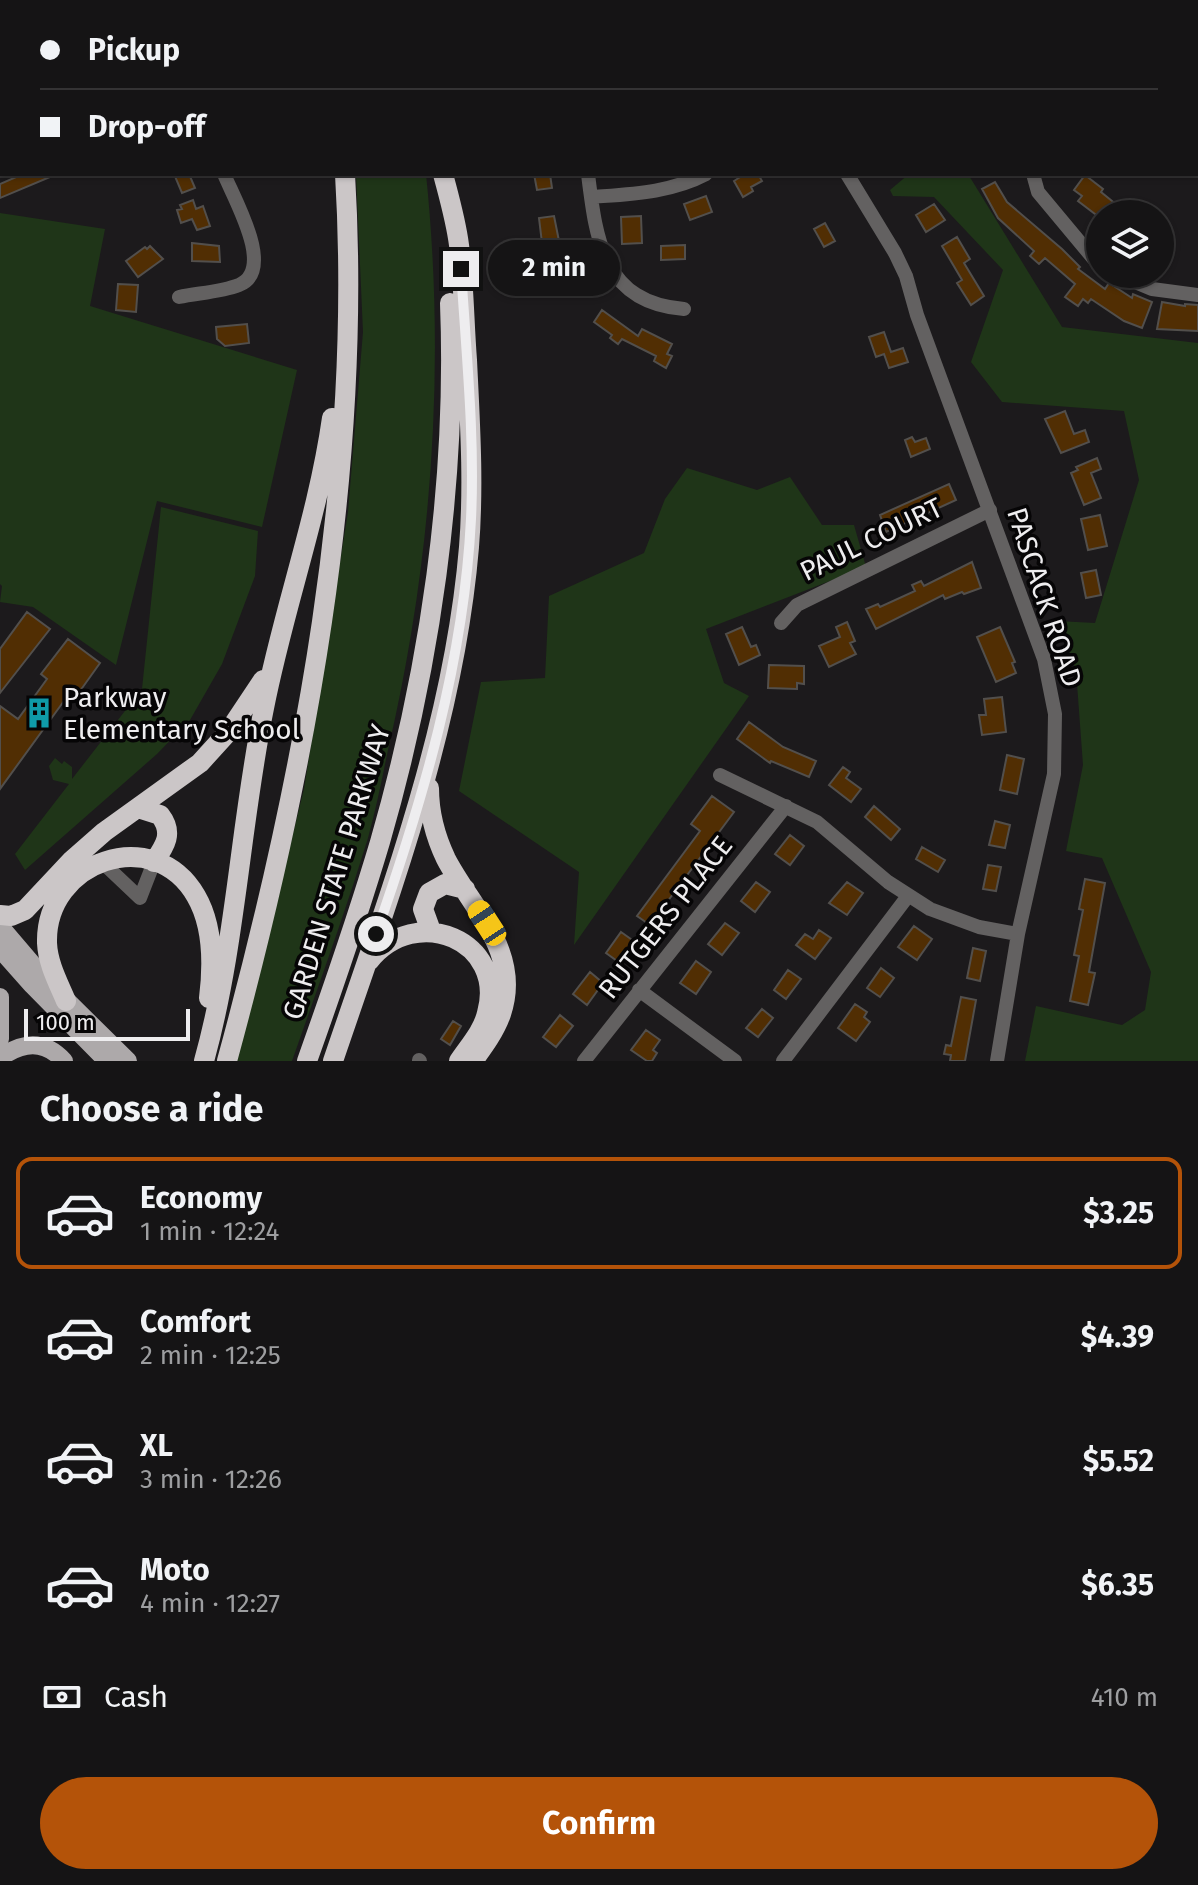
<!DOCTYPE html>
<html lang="en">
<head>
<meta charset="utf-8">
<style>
  body { margin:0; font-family:"Fira Sans",sans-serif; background:#222122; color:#f1f3f6; height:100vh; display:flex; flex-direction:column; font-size:30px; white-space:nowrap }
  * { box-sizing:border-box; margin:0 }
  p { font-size:26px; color:#9d9ea0 }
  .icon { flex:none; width:44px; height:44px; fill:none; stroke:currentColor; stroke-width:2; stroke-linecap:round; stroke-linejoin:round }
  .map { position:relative; height:1061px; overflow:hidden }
  .side { display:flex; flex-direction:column; background:#151415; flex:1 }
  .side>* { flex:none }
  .guide { position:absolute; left:0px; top:0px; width:1198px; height:176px; box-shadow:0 2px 6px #0004,0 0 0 2px #343334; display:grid; align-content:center; height:176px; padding:0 40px; background:#151415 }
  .fabs { position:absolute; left:1086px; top:200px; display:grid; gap:16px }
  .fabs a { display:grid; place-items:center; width:88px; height:88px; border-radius:50%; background:#151415; box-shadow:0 2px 6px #0004,0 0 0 2px #343334; font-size:40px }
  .scale { position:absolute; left:24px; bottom:20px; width:166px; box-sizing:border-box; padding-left:8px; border:4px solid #eeedef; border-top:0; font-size:22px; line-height:28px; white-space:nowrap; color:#eeedef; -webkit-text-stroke:6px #060506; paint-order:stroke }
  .end { position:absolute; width:36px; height:36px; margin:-18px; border:10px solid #eeedef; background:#111; box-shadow:0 0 0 4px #111 }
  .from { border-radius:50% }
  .bubble { position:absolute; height:56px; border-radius:28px; background:#151415; box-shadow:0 2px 6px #0004,0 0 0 2px #343334; font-size:26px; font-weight:700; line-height:56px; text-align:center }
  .car { position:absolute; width:24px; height:48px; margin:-24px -12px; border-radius:10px; box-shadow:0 0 6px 2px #0007; background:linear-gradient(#f5c518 24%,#345 0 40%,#f5c518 0 76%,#345 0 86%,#f5c518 0) }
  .guide b { display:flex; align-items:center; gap:28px; height:76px; font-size:30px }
  .guide b+b { border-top:2px solid #343334 }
  .guide i { width:20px; height:20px; background:#f1f3f6 }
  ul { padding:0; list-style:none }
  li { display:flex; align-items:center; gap:24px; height:112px; margin:0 16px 12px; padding:0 24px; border:4px solid transparent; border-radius:16px }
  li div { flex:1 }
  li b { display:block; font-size:30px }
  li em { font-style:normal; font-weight:700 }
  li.active { border-color:#b45309 }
  li>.icon { width:72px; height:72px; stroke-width:1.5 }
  h2 { padding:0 40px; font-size:36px; line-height:96px }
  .pay { display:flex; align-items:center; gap:20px; height:88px; padding:0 40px; font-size:30px }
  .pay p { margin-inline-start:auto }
  .action { display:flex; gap:16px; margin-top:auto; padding:16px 40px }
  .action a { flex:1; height:92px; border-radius:48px; background:#b45309; color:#fff; font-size:32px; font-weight:700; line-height:92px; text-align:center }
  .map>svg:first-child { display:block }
</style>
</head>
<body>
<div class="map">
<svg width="1198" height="1061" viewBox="0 0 1198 1061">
  <rect width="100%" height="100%" fill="#1c1a1c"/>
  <path fill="#1f3518" d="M1101 0H1198V162L1196 2Z
    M356 174H426C446 367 432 561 388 750 382 779 376 809 368 838 345 913 318 987 292 1061H237L304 789 348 512 363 332Z
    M909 174H968L1062 327 1198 343V1061H1025L1036 1006 1122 1025 1145 1010 1151 972 1102 858 1066 851 1083 765 1076 670 1057 621 1095 623 1139 480 1124 411 1002 402 971 362 1003 270 934 197 893 196 890 190Z
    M0 213 105 229 90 306 297 370 262 527 157 501 116 665 33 607 0 602 2 586 0 584Z
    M687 468 757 490 790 477 822 525H854L866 567 706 629 724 683 749 696 574 945 579 872 459 791 481 682 545 678 549 596 644 553 665 499Z
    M161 507 258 531 255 576 222 664 190 720 157 754 25 870 15 854 69 784 53 780 49 766 55 758 62 764 64 761 72 767V779L142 689Z"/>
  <path fill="#512e03" stroke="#524f4c" stroke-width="2" d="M23 174H57L0 198V184Z
    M174 174H189L195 188 182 193Z
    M534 174H550L552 188 537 190Z
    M745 174H758L762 181 751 187 753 191 743 197 734 181Z
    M1085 175 1103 189 1101 192 1128 214H1095L1078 201 1082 196 1074 190Z
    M995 182 1007 202 1062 249 1080 267 1078 269 1105 289 1109 283 1132 298 1133 294 1152 302 1142 328 1124 321 1091 299 1088 303 1083 299 1078 306 1065 297 1075 284 1045 258 1039 264 1030 256 1034 251 998 218 982 189Z
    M706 196 712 212 690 220 684 204Z
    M193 200 196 209 203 206 210 226 197 230 192 219 181 223 177 210 182 209 180 205Z
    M934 204 945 220 926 232 916 215Z
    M554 216 559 241 542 243 539 218Z
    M641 216 642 243 622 244 621 217Z
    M825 223 835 241 824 247 814 229Z
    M957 237 970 259 964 263 984 296 971 305 957 283 962 280 942 246Z
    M192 243 219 246 220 262 192 261Z
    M685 245V259L661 260V246Z
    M150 246 163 259 138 277 126 261 145 247 147 249Z
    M568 267 581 287 569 294 557 274Z
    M118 284 138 285 136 312 116 310Z
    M1162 302 1185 306V304L1198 305V331L1157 329Z
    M602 310 638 336 642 329 672 344 667 354 672 356 666 368 654 361 656 356 622 339 618 344 610 338 612 335 594 322Z
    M247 324 249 343 225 346 217 339 216 327Z
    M884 332 891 352 903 348 908 362 889 368 884 354 876 357 869 337Z
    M1065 411 1074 434 1085 430 1089 442 1061 453 1045 419Z
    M912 437 915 442 926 438 930 449 911 457 905 440Z
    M1097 458 1101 469 1091 473 1101 498 1084 505 1071 473 1078 470 1076 467Z
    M949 484 956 500 886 532 880 515Z
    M1100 515 1107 546 1088 550 1081 519Z
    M972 562 981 588 964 594 962 592 945 599 943 595 876 629 866 609 878 604 880 607 915 591 912 585 921 581 924 586Z
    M1096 570 1101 595 1086 598 1081 573Z
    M27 612 50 629 0 693V649Z
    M847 622 855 641 850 643 856 654 829 667 819 646 840 637 836 627Z
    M742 627 751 647 756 645 760 655 739 665 726 634Z
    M1000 627 1015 662 1012 663 1016 673 996 682 977 637Z
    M68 639 100 663 75 698 69 694 0 789V706L18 719 47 679 41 674Z
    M769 665 804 666V684L797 683V689L768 688Z
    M1002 697 1006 732 982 735 979 715H986L984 699Z
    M749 722 783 747 816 761 809 777 771 761 770 763 737 739Z
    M1007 755 1024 759 1017 794 1000 790Z
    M843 767 850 772 846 778 861 789 851 802 829 785Z
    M712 796 734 812 650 925 637 916 700 831 691 824Z
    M874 806 900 829 891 840 865 817Z
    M995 821 1010 825 1005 848 989 845Z
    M790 835 804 846 790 865 775 854Z
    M922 847 945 860 938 872 916 859Z
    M988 865 1001 867 996 891 983 889Z
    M1085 879 1105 883 1089 972 1095 973 1088 1005 1070 1001 1079 956 1074 955 1083 910 1079 909Z
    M756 882 770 892 755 912 741 901Z
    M847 882 863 893 847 915 829 903Z
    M725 923 739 933 722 955 708 944Z
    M914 926 932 939 917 960 898 947Z
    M819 930 831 938 815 959 796 945 805 934 813 939Z
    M621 932 635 942 620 963 606 953Z
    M973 948 986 951 980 981 967 978Z
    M696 961 711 972 696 994 680 983Z
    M881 968 894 978 880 997 867 988Z
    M788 970 801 979 786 999 774 990Z
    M590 972 603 983 587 1005 573 994Z
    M961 997 976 1000 965 1061H950L951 1055 944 1054 946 1045 951 1046Z
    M855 1004 867 1012 864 1017 870 1022 856 1041 838 1028Z
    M762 1009 773 1018 758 1037 746 1028Z
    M560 1015 573 1026 556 1047 543 1037Z
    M453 1021 461 1026 450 1045 441 1039Z
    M646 1030 660 1040 653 1050 657 1053 652 1061H647L631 1050Z"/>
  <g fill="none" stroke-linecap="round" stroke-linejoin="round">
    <path stroke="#636161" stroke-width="14" d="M152 0 153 2
      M565 0 566 2
      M744 0 745 2
      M902 0 903 2
      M1026 0 1028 2
      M0 23 2 28
      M0 153H2
      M1196 160 1198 162
      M588 174C596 239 603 303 684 309
      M847 174 895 253 906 276 917 315 1044 659 1055 714 1054 774 1018 934 997 1061
      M1033 174 1038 192 1093 258 1100 263
      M591 197C630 194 670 193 706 174
      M1116 274 1152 289 1198 295
      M179 297C198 293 221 292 239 285 276 270 234 199 224 174
      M781 623 797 605 990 510
      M720 775 817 822 888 882 930 909 979 927 1018 934
      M102 862 140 898 154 862
      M639 990 735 1061
      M419 1060 420 1061
      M584 1061 786 806
      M783 1061 908 896"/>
    <path stroke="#ada9aa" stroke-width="18" d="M0 926 46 980 128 1061
      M0 949 32 985 107 1061
      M0 997V1039
      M0 1058C22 1042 44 1039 64 1061"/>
    <path stroke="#cbc6c7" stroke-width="20" d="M320 0V2
      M412 0 413 2
      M429 788C429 813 435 836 446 859 472 909 522 952 501 1014 495 1031 484 1046 473 1061
      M138 808 160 815C174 833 165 846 154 862
      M0 915 11 916 25 910 71 861 104 832 200 763 229 731 263 680
      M431 931 423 909 429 893 445 884 465 889
      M369 961C416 902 507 941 487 1013 483 1031 469 1046 459 1061
      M66 1001C58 982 48 964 47 943 45 861 154 823 196 896 213 925 213 966 209 998
      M204 1061C236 946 240 825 264 708 283 610 318 517 332 418
      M227 1061C305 775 363 471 345 174
      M307 1061C333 988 358 916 380 842 430 669 457 484 450 303
      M333 1061C390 893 454 726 469 547 474 485 470 422 467 360 464 322 464 283 459 245 456 221 449 197 443 174"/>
  </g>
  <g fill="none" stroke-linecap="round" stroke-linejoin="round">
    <path stroke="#eeedef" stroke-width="10" d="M376 934C423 800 464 661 471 519 475 436 466 351 461 269"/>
  </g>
  <defs>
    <g id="building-bare" transform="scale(2.4)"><path d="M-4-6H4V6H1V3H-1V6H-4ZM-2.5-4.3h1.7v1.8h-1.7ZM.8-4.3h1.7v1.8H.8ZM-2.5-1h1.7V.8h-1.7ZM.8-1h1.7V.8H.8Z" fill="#0f9aa8" stroke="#060506" stroke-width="2.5" paint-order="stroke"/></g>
  </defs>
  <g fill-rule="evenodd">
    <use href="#building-bare" x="39" y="713"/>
  </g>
  <g text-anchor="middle" stroke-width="7" stroke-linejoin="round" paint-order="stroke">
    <g font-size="28" fill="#eeedef" stroke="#060506">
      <text transform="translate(871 539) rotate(-26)" y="10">PAUL COURT</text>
      <text transform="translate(1045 597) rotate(72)" y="10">PASCACK ROAD</text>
      <text transform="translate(336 872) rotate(-73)" y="10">GARDEN STATE PARKWAY</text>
      <text transform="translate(665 917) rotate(-52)" y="10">RUTGERS PLACE</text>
    </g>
    <g font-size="28" fill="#eeedef" stroke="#060506" text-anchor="start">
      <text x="63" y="707">Parkway<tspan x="63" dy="32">Elementary School</tspan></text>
    </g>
  </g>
</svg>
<div class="fabs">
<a><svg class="icon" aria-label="layers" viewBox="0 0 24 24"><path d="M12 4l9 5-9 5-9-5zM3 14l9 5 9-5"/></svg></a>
</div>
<div class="scale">100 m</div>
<i class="end from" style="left:376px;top:934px"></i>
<i class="end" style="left:461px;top:269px"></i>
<div class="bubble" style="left:488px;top:240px;width:132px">2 min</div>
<i class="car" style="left:487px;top:923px;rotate:327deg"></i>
<div class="guide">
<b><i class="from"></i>Pickup</b>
<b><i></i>Drop-off</b>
</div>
</div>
<section class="side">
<h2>Choose a ride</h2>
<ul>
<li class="active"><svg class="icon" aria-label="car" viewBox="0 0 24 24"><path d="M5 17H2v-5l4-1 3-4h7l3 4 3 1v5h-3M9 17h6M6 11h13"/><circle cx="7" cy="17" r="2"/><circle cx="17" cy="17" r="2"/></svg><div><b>Economy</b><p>1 min · 12:24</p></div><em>$3.25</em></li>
<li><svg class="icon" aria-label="car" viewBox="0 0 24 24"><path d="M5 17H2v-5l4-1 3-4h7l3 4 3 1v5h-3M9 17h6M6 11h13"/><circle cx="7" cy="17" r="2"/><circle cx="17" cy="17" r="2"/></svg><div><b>Comfort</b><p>2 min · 12:25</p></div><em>$4.39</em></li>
<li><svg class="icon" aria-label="car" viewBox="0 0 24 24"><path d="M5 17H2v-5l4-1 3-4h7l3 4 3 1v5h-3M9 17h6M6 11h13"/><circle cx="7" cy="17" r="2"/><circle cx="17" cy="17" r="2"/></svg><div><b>XL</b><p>3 min · 12:26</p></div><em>$5.52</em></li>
<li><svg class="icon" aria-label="car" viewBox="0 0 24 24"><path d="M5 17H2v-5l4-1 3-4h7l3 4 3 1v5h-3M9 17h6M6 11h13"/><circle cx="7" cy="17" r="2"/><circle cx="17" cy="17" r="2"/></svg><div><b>Moto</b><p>4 min · 12:27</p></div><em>$6.35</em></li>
</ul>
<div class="pay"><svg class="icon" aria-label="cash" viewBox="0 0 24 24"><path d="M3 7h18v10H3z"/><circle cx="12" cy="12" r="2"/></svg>Cash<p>410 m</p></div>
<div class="action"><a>Confirm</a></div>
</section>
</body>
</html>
